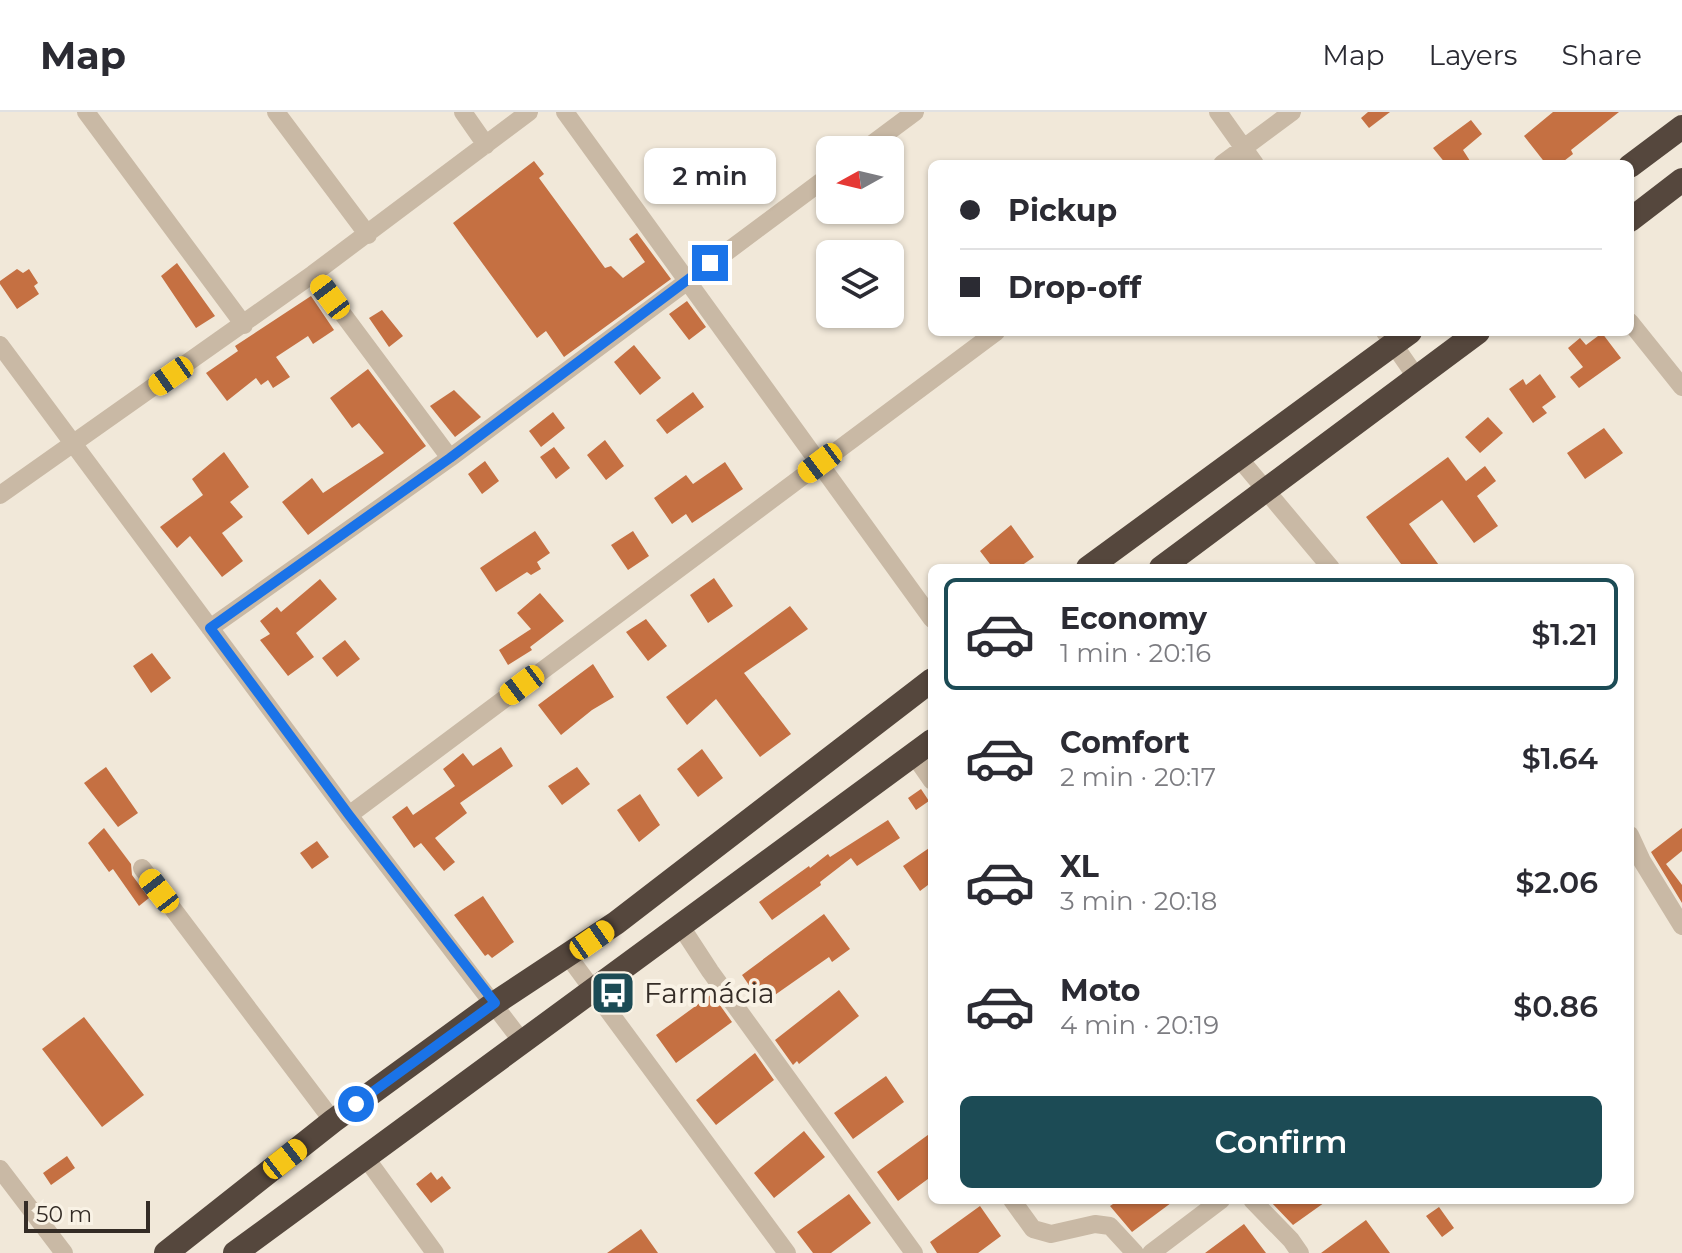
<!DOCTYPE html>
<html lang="en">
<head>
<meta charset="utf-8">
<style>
  body { margin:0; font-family:Montserrat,sans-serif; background:#f7f7f7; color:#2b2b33; height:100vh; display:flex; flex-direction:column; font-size:30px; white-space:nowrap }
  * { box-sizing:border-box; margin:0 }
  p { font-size:26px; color:#7c7c81 }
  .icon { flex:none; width:44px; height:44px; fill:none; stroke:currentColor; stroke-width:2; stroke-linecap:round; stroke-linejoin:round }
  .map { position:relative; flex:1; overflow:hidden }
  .side { position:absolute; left:928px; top:452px; width:706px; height:640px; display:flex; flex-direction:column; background:#fff; border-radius:12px; box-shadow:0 2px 6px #0004 }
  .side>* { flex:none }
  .hud { position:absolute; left:928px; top:48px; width:706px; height:176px; border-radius:12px; box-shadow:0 2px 6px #0004; display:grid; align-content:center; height:176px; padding:0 32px; background:#fff }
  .needle { width:52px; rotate:262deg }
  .controls { position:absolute; left:816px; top:24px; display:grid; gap:16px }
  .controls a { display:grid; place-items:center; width:88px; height:88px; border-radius:12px; background:#fff; box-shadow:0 2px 6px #0004; font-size:40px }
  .scale { position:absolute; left:24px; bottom:20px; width:126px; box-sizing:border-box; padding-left:8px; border:4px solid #342c26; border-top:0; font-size:22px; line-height:28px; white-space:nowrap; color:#342c26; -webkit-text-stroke:6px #f9f2e5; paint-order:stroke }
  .end { position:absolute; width:36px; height:36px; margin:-18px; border:10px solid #1a73e8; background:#fff; box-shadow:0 0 0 4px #fff }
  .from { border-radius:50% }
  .bubble { position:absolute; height:56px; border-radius:12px; background:#fff; box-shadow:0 2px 6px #0004; font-size:26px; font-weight:600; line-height:56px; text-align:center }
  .car { position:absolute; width:24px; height:48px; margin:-24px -12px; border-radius:10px; box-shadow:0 0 6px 2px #0007; background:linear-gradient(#f5c518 24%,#345 0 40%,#f5c518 0 76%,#345 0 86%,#f5c518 0) }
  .hud b { display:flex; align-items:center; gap:28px; height:76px; font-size:30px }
  .hud b+b { border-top:2px solid #e1e1e2 }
  .hud i { width:20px; height:20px; background:#2b2b33 }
  ul { padding:14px 0 0; list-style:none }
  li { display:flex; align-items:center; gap:24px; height:112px; margin:0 16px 12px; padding:0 16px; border:4px solid transparent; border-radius:12px }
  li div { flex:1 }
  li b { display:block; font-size:30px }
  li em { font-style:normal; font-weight:600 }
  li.selected { border-color:#1c4b55 }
  li>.icon { width:72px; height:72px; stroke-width:1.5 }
  .action { display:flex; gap:16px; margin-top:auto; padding:16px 32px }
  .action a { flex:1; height:92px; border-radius:12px; background:#1c4b55; color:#fff; font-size:32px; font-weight:600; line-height:92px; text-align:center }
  header { display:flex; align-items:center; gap:48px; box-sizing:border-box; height:112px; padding:0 40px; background:#fff; border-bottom:2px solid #e1e1e2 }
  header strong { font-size:38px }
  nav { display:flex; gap:44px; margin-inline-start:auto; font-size:28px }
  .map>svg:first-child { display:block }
</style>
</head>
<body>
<header>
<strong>Map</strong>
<nav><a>Map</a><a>Layers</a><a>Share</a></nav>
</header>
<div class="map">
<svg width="1682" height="1141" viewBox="0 0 1682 1141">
  <rect width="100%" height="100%" fill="#f1e8d9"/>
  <path fill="#c57042" d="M1368 0H1390L1369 16 1361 6Z
    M1553 0H1619L1571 38 1573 42 1560 52H1546L1524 24Z
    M1471 8 1482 22 1463 38 1472 52H1446L1433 36Z
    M534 49 544 62 539 66 605 156 611 154 623 166 645 150 629 127 637 121 671 167 564 245 546 219 537 226 453 111Z
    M177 151 215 204 196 216 161 164Z
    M17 157 23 161 29 157 38 171 34 174 39 182 17 197 0 172V169Z
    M311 184 334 218 313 232 308 224 276 245 290 265 273 276 268 268 261 273 256 266 227 289 206 261 238 239 235 234Z
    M687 189 706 215 689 228 669 202Z
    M382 198 403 224 389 235 369 206Z
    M1602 221 1621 246 1579 276 1570 265 1583 255 1568 236 1580 226 1586 233Z
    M634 233 661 266 640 283 614 250Z
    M368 257 426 334 308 423 282 390 312 366 323 381 384 341 359 311 352 316 330 286Z
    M1540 262 1556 285 1542 295 1547 301 1533 311 1509 277 1523 267 1526 273Z
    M454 278 481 305 455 325 430 294Z
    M693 280 704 295 667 322 656 308Z
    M553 300 565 316 541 335 529 319Z
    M1488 305 1503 321 1480 341 1465 325Z
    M1604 316 1623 341 1585 367 1567 341Z
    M605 328 624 354 606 368 587 343Z
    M554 335 570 356 556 367 540 345Z
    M224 340 249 375 230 390 243 405 222 421 243 449 222 465 190 424 177 436 160 415 203 383 192 367Z
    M1448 345 1466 369 1485 354 1496 369 1477 384 1498 414 1474 431 1442 388 1409 412 1441 456H1404L1366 405Z
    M485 349 499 369 482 382 468 362Z
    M725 350 743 377 692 411 686 402 672 412 654 386 686 363 693 372Z
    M1011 413 1034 445 1018 456H993L980 439Z
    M535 419 550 441 537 450 541 457 531 463 527 460 496 480 480 456Z
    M633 419 649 444 628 458 611 433Z
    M714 466 733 494 708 511 690 483Z
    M320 467 337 487 296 521 314 545 288 564 260 528 270 522 260 509 277 495 281 500Z
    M540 481 564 509 530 535 532 538 508 553 499 538 531 517 517 501Z
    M790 494 808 517 744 561 791 622 760 645 716 587 687 613 666 585Z
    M646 507 667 534 648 549 626 520Z
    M345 528 360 547 337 565 322 546Z
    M152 541 171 566 151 581 133 554Z
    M593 552 614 585 592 598 561 623 538 593Z
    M501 635 513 654 460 691 467 701 435 726 455 750 444 759 421 731 414 736 392 705 407 694 413 703 455 674 443 657 463 641 473 654Z
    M702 637 723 666 698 685 677 657Z
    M106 655 138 701 118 715 84 671Z
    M577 655 590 672 562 693 548 674Z
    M921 677 929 689 916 698 908 686Z
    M640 682 660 713 639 730 617 698Z
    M888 708 900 726 857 754 851 746 820 770 821 773 772 808 759 790 809 754 810 756 828 742 830 745Z
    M104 716 131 752 132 763 149 786 139 794 113 757 109 760 88 731Z
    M1682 716V739L1666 752 1682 773V791L1651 740Z
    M317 729 329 745 312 757 300 741Z
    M932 734V770L920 779 903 754Z
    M483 784 514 830 492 846 488 842 485 844 454 803Z
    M824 802 850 837 832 850 829 845 762 892 742 863Z
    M839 878 859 904 799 952 797 949 793 953 775 928Z
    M712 882 732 910 676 951 656 923Z
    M84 905 144 983 102 1015 42 937Z
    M755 941 774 968 716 1013 696 988Z
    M886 964 904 990 853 1027 834 1001Z
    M804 1019 825 1045 774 1086 754 1061Z
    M932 1020V1064L898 1089 877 1060Z
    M67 1044 75 1056 51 1073 43 1061Z
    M431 1060 437 1068 442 1064 451 1076 431 1091 416 1072Z
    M849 1082 871 1111 831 1141H813L797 1120Z
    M1119 1088H1175L1132 1120 1110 1094Z
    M1269 1088H1328L1293 1113Z
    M980 1094 1001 1124 978 1141H937L930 1130Z
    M1439 1095 1454 1116 1442 1125 1426 1104Z
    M1366 1108 1390 1141H1321Z
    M1244 1112 1266 1141H1205Z
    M641 1117 658 1141H607Z"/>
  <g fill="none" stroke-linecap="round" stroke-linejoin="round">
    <path stroke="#c9b9a5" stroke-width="18" d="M86 0 244 213
      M276 0 368 123
      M463 0 486 33
      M565 0 932 507
      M1218 0 1255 52
      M864 38 915 0
      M1222 52 1292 0
      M313 162 450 346
      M1630 210 1682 275
      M1385 220 1417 266
      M0 233 349 703 523 931
      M1238 345 1331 456
      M0 383 313 162 529 0
      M210 516 450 346 830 63
      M914 643 932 669
      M349 703 996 220
      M1630 723 1642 749 1682 814
      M142 756 333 1009
      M680 813 710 859 914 1141
      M568 844 787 1141
      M366 1046 435 1141
      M0 1057 64 1141
      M1012 1088 1033 1117 1051 1122 1095 1112 1110 1114 1135 1141
      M1252 1088 1291 1128 1300 1141
      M1151 1141 1221 1088"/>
    <path stroke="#55473d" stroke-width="24" d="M1630 54 1682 15
      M1630 108 1682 68
      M1088 456 1410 220
      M1161 456 1478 220
      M166 1141 333 1009 495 891 616 811 932 568
      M235 1141 932 629"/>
  </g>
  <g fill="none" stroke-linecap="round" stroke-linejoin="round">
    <path stroke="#1a73e8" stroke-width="10" d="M356 992 495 891 349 703 210 516 450 346 710 151"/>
  </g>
  <defs>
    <g id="bus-square" transform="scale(2.3)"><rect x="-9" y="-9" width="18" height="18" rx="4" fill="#1c4b55" stroke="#f9f2e5"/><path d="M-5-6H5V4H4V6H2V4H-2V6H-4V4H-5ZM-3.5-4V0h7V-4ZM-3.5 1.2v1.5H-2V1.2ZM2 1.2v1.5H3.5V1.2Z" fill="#fff"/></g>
  </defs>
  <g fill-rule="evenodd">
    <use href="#bus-square" x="613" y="881"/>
  </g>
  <g text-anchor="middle" stroke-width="8" stroke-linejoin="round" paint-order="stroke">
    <g font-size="28" fill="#342c26" stroke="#f9f2e5" text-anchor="start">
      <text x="644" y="891">Farmácia</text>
    </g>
  </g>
</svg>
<div class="controls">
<a><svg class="needle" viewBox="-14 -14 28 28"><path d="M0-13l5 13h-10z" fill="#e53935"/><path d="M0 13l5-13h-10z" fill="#7c7c81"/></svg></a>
<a><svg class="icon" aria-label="layers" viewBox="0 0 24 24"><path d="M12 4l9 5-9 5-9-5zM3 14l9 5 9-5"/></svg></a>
</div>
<div class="scale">50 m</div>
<i class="end from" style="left:356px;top:992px"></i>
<i class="end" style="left:710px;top:151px"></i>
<div class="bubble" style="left:644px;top:36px;width:132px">2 min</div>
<i class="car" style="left:330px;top:185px;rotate:323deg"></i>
<i class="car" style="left:171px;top:264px;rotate:235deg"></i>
<i class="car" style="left:820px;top:351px;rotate:233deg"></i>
<i class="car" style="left:522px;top:573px;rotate:233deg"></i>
<i class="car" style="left:159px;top:779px;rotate:322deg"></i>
<i class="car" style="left:592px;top:828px;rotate:55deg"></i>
<i class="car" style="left:285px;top:1047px;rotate:52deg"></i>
<div class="hud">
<b><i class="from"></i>Pickup</b>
<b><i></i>Drop-off</b>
</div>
<section class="side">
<ul>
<li class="selected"><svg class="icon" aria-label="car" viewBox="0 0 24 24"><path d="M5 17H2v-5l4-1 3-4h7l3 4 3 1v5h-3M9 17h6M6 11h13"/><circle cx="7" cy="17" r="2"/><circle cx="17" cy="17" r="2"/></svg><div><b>Economy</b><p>1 min · 20:16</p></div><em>$1.21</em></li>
<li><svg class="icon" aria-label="car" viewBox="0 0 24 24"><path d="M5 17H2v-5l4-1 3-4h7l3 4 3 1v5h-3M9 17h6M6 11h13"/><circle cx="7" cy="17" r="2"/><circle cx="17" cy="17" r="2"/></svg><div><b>Comfort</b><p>2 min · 20:17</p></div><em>$1.64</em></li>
<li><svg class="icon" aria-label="car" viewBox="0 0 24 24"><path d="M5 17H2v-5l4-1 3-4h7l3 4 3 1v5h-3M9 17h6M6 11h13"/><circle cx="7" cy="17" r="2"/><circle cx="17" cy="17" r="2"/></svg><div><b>XL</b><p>3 min · 20:18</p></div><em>$2.06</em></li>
<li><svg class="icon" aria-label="car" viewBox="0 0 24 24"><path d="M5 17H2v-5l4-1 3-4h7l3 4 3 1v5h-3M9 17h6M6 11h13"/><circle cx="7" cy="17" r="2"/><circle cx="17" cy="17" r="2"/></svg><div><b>Moto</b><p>4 min · 20:19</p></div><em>$0.86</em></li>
</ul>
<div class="action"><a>Confirm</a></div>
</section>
</div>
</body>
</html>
